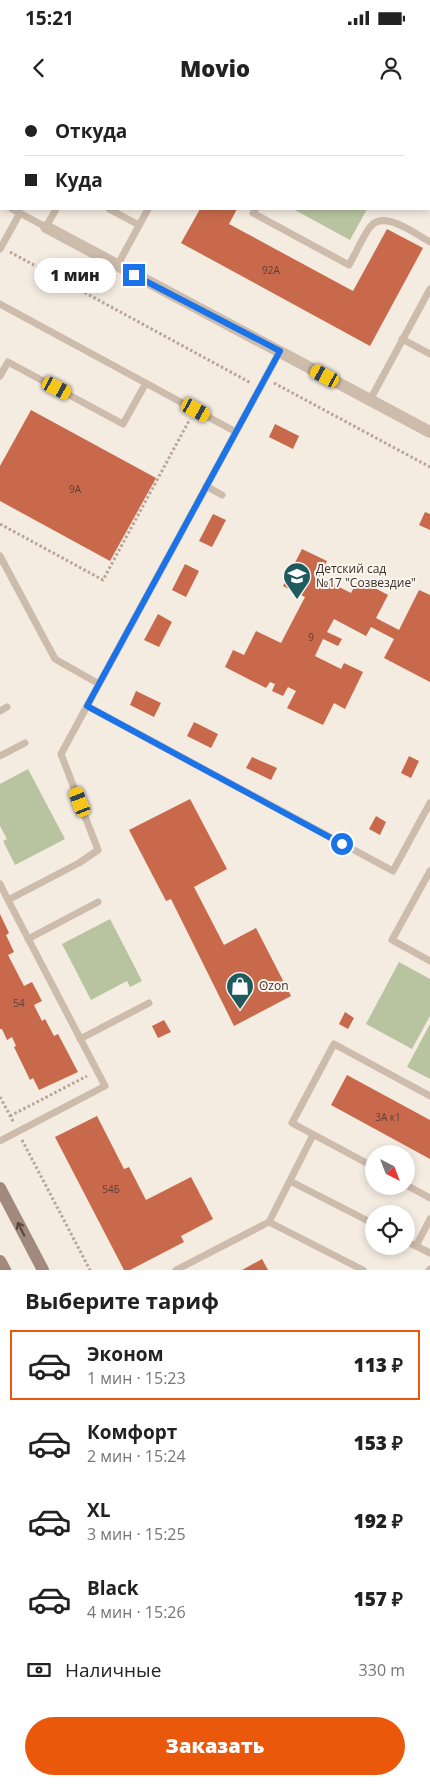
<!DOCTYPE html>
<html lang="ru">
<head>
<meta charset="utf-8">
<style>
  body { margin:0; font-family:"Open Sans",sans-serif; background:#f2f2f2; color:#222; height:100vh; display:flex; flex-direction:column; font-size:19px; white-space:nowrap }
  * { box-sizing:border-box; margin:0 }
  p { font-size:16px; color:#767676 }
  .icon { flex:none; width:28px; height:28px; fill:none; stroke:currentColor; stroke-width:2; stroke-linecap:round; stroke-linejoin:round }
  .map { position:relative; height:1170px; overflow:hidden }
  .drawer { display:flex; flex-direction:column; background:#fff; flex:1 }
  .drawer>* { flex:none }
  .top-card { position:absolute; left:0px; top:0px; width:430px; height:110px; box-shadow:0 2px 8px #0003; display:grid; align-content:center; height:110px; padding:0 25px; background:#fff }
  .needle { width:32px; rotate:138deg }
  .fabs { position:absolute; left:365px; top:1045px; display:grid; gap:10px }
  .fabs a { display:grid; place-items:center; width:50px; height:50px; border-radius:50%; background:#fff; box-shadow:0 2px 8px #0003; font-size:25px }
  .end { position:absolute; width:22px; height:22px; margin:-11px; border:6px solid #1a73e8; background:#fff; box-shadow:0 0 0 2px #fff }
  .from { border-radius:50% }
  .bubble { position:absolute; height:35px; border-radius:18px; background:#fff; box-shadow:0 2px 8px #0003; font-size:16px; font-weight:800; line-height:35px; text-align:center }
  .car { position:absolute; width:15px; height:30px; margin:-15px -8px; border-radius:6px; box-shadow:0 0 4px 1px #0007; background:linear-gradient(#f5c518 24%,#345 0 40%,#f5c518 0 76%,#345 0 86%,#f5c518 0) }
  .top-card b { display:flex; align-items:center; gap:18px; height:48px; font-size:19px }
  .top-card b+b { border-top:1px solid #e0e0e0 }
  .top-card i { width:12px; height:12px; background:#222 }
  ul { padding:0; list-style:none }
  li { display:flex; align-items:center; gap:15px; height:70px; margin:0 10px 8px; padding:0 15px; border:2px solid transparent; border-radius:0px }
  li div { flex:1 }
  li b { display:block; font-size:19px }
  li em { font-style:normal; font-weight:800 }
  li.on { border-color:#ea580c }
  li>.icon { width:45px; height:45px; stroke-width:1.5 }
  h2 { padding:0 25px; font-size:22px; line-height:60px }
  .pay { display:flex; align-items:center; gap:12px; height:55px; padding:0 25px; font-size:19px }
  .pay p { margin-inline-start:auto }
  .button { display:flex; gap:10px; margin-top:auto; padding:10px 25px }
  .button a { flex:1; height:58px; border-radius:30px; background:#ea580c; color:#fff; font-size:20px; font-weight:800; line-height:58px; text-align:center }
  .status { display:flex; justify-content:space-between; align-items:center; height:35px; padding:0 25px; background:#fff; direction:ltr }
  .status svg { height:14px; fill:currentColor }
  header { display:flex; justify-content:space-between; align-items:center; height:65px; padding:0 25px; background:#fff; font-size:22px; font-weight:800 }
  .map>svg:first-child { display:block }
</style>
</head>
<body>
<div class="status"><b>15:21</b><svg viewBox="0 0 49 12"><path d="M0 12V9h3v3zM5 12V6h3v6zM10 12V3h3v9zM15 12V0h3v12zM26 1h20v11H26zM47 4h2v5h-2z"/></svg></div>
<header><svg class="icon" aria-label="back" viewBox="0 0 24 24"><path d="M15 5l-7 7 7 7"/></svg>Movio<svg class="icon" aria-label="person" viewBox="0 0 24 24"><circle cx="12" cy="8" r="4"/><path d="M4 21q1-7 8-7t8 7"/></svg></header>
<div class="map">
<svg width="430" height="1170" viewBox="0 0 430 1170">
  <rect width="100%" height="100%" fill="#f4ebe1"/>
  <path fill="#b8c4a0" d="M293 109H367L350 140Z
    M28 669 65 739 15 765 3 741 7 739 0 726V684Z
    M110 819 142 881 130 887 127 881 91 900 62 844Z
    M399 862 430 879V916L412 949 366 924Z
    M430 924V979L407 967Z"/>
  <path fill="#c8694b" d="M200 109H237L229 124 353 191 387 129 423 148 370 246 181 143Z
    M31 310 156 378 110 461 0 401V366Z
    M275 324 299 336 293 349 269 337Z
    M425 412 430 414V430L419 425Z
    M213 414 226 420 212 447 199 441Z
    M302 449 327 461 319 477 351 493 358 479 388 495 376 518 399 530 419 490 430 495V582L384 558 394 539 371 527 366 536 334 519 327 532 342 539 338 546 323 539 315 556 341 569 344 563 363 572 345 609 334 603 323 625 287 608 296 591 288 587 283 596 272 591 275 584 270 582 266 588 225 567 233 550 244 555 256 531 281 543 305 497 283 486Z
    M185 464 199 471 186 497 172 490Z
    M158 514 172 522 159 547 144 540Z
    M136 591 161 603 154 617 130 605Z
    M194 622 218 634 211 648 187 636Z
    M409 656 419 661 411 678 401 673Z
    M252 657 277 668 271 680 246 668Z
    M190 699 227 769 194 787 224 845 256 828 291 896 234 926 171 799 166 801 129 730Z
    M376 716 386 722 380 735 369 729Z
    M0 814 9 833 6 835 14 852 8 855 24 886 32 882 42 901 34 905 42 921 45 919 54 936 58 934 78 972 39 990 33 978 30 980 14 947 16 946 12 937 7 940 2 929H0Z
    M345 912 354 918 348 929 339 924Z
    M164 920 171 932 158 938 152 926Z
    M347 975 430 1020V1059L331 1005Z
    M97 1016 124 1069 129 1067 146 1100 191 1077 213 1119 181 1136 184 1142 130 1170H124L55 1037Z
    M262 1159 268 1170H242Z"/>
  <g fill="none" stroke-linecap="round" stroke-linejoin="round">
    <path stroke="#b9a596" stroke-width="3" stroke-dasharray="2.5 2.5" stroke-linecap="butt" d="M307 0 309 1
      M10 152 251 283
      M274 283 430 367
      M0 424 103 480 190 319
      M0 997 14 1023
      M10 1016 87 976
      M22 1040 90 1170"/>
    <path stroke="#cdbbac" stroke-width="7" d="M96 0 98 1
      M113 1 114 0
      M207 1V0
      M429 83 430 84
      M0 102 1 103
      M12 109 46 127 56 109
      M109 109 139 125
      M256 109 253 113 349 165C356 153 362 138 370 127 384 109 415 134 430 142
      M0 149 20 113
      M117 166 148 109
      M0 204 236 332
      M402 239 430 254
      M0 276 8 262 123 324 146 283
      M370 300 430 189
      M206 386 222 395
      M0 456 55 559 99 584
      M87 606 393 771 430 703
      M0 611 7 607
      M0 656 25 643
      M430 771 392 840 430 861
      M0 784 8 800
      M28 839 98 802
      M80 939 149 903
      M313 1035 269 1122 363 1170
      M0 1041 105 986 8 800 79 763 98 750 61 654 280 251
      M374 1067 292 1023 334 944 430 996
      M290 1081 374 1124
      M406 1085 430 1098
      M406 1141 430 1153
      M416 1146 430 1119
      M176 1170 269 1122
      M429 1170 430 1169"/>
    <path stroke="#cdbbac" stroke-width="12" d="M46 127 430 332"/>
    <path stroke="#a18a7d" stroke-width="12" d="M0 1088 43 1170
      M0 1161 5 1170"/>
  </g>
  <defs><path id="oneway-shaft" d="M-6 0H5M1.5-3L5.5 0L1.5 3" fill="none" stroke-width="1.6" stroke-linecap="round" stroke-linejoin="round" transform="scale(1.25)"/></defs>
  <use stroke="#544640" href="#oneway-shaft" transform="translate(21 1129) rotate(-117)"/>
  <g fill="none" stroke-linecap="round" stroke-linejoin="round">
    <path stroke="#1a73e8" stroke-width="6" d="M134 175 280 251 87 606 342 744"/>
  </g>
  <defs>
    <g id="school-pin" transform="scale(1.4375)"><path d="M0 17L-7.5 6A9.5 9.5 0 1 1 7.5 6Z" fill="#1f5a5e" stroke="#fbf5ee"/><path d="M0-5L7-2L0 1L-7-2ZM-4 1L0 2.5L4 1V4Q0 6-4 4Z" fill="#fff"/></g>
    <g id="shop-pin" transform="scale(1.4375)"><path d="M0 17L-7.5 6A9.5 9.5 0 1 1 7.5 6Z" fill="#1f5a5e" stroke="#fbf5ee"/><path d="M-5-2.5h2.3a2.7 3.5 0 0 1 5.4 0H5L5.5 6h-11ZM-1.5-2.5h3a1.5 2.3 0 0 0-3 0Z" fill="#fff"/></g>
  </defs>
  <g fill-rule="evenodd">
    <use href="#school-pin" x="297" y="476"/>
    <use href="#shop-pin" x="240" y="886"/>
  </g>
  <g text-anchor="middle" stroke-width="4" stroke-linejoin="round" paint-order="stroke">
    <g font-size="10" fill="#5e3e33">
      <text x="271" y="174">92А</text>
      <text x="75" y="393">9А</text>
      <text x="311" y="541">9</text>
      <text x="19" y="907">54</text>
      <text x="388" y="1021">3А к1</text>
      <text x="111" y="1093">54Б</text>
    </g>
    <g font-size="12" fill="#3b302b" stroke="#fbf5ee" text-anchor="start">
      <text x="316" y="473">Детский сад<tspan x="316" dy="14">№17 "Созвездие"</tspan></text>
      <text x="259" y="890">Ozon</text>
    </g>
  </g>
</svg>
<div class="fabs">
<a><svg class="needle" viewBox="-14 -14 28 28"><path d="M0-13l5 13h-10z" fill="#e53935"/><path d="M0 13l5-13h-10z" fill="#767676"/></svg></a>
<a><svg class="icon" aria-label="locate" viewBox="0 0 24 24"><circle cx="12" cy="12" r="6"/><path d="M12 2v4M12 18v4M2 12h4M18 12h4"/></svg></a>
</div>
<i class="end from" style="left:342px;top:744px"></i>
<i class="end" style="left:134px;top:175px"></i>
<div class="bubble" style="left:34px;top:158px;width:82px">1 мин</div>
<i class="car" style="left:325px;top:276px;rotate:298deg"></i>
<i class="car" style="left:57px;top:288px;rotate:118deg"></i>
<i class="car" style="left:196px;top:310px;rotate:119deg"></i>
<i class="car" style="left:80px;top:702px;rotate:339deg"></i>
<div class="top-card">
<b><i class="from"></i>Откуда</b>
<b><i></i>Куда</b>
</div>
</div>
<section class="drawer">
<h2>Выберите тариф</h2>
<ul>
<li class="on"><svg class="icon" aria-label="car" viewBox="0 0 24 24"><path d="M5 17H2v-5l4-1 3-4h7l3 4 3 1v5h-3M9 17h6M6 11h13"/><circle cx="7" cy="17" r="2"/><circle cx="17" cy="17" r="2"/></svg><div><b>Эконом</b><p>1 мин · 15:23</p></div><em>113 ₽</em></li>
<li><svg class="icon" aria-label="car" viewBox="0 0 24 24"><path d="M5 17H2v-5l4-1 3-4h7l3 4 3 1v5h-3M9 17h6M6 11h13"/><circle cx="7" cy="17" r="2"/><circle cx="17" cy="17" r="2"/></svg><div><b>Комфорт</b><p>2 мин · 15:24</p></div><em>153 ₽</em></li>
<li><svg class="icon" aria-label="car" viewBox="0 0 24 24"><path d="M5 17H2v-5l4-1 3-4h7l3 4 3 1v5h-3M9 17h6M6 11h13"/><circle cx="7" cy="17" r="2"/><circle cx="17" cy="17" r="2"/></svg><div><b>XL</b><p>3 мин · 15:25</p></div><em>192 ₽</em></li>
<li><svg class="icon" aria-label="car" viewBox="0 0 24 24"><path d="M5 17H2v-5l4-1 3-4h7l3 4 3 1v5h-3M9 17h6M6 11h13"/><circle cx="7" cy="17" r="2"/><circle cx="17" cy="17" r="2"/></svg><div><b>Black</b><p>4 мин · 15:26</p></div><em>157 ₽</em></li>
</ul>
<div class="pay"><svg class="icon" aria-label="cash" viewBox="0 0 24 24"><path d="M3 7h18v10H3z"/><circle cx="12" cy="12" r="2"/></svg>Наличные<p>330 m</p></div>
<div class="button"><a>Заказать</a></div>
</section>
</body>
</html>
